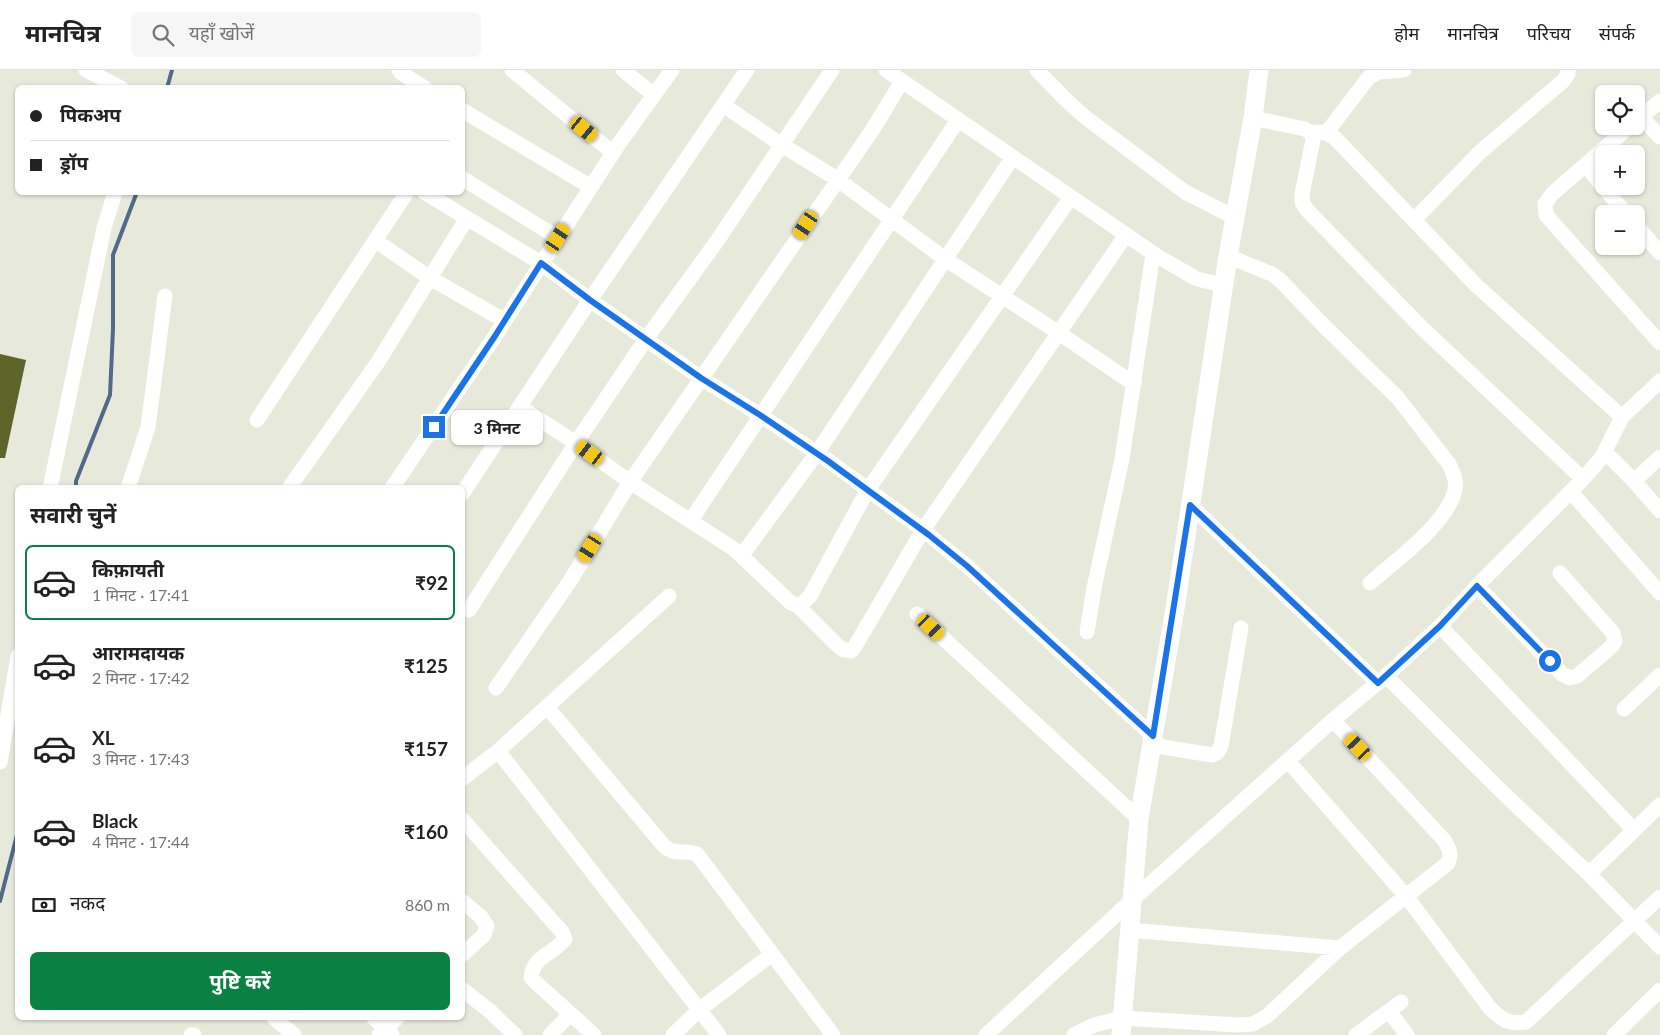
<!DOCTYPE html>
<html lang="hi">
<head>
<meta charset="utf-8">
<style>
  body { margin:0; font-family:Lato,"Noto Sans Devanagari",sans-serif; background:#f6f6f6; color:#222; height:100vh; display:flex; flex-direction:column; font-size:19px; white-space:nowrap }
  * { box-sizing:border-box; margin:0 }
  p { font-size:16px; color:#767676 }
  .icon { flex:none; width:28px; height:28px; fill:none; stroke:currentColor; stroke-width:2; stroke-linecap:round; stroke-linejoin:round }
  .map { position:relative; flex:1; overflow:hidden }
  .details { position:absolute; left:15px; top:415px; width:450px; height:535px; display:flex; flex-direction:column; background:#fff; border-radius:8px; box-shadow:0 1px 4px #0004 }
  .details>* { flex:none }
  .banner { position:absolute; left:15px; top:15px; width:450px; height:110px; border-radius:8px; box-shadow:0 1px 4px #0004; display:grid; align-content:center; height:110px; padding:0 15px; background:#fff }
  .tools { position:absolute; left:1595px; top:15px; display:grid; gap:10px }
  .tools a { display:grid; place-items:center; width:50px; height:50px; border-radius:8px; background:#fff; box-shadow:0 1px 4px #0004; font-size:25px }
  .end { position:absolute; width:22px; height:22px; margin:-11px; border:6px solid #1a73e8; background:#fff; box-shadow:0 0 0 2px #fff }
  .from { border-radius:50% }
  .bubble { position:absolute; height:35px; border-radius:8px; background:#fff; box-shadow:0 1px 4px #0004; font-size:16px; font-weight:700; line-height:35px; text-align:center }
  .car { position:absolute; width:15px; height:30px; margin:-15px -8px; border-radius:6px; box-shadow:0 0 4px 1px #0007; background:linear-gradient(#f5c518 24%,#345 0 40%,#f5c518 0 76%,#345 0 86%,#f5c518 0) }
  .banner b { display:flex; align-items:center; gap:18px; height:48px; font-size:19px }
  .banner b+b { border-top:1px solid #e0e0e0 }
  .banner i { width:12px; height:12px; background:#222 }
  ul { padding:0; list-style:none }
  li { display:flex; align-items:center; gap:15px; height:75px; margin:0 10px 8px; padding:0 5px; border:2px solid transparent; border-radius:8px }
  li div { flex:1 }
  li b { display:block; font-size:19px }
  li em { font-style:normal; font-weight:700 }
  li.active { border-color:#0b8043 }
  li>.icon { width:45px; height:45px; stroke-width:1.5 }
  h2 { padding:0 15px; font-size:22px; line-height:60px }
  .pay { display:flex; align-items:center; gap:12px; height:55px; padding:0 15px; font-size:19px }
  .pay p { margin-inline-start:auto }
  .button { display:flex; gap:10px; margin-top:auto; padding:10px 15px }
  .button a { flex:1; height:58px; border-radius:8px; background:#0b8043; color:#fff; font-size:20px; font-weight:700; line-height:58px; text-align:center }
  header { display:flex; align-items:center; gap:30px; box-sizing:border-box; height:70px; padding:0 25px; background:#fff; border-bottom:1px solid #e0e0e0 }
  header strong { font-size:24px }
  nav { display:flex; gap:28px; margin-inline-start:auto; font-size:18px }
  .search { width:350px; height:45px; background:#f6f6f6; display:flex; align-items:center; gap:12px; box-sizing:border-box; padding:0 18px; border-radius:8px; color:#767676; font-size:19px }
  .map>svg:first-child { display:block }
</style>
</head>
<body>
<header>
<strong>मानचित्र</strong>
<div class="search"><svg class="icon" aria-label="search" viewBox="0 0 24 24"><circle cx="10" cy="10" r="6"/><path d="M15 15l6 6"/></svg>यहाँ खोजें</div>
<nav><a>होम</a><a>मानचित्र</a><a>परिचय</a><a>संपर्क</a></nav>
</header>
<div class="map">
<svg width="1660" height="965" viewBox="0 0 1660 965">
  <rect width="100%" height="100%" fill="#e7eadb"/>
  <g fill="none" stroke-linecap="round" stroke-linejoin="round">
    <path stroke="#526989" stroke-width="4" d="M167 18 172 0
      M76 418V411L110 325 113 259V185L137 122
      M0 831 18 761"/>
  </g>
  <path fill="#5f652a" d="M0 284 26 290 5 388H0Z"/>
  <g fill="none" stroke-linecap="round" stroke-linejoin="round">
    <path stroke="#fff" stroke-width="15" d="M86 0 121 18
      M399 0 401 3 425 18
      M512 0 613 83
      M623 0 654 25
      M886 0 1157 186 1197 209 1223 215
      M1037 0 1065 29 1085 47 1185 122 1234 147
      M723 35 782 75 837 109 945 189 1059 263 1134 314
      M462 40 591 117
      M1641 47 1660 67
      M1253 48 1305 59 1311 63 1313 70 1302 124V132L1307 140 1421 257 1583 409
      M1636 51 1660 31
      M1630 56 1552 124 1545 134 1546 145 1660 273
      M1327 62 1369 7 1379 2 1404 0
      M1311 63C1321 61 1326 62 1335 68L1477 216 1622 347
      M1585 95 1626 144
      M462 108 558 168
      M424 122 541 193 590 230 701 308 760 345 829 391 923 460 967 496 1153 666
      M1414 150 1479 83 1563 11 1568 4V0
      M1636 155 1660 183
      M376 171 430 208 505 251
      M1228 186 1262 200 1272 204 1281 211 1324 256 1397 327 1449 394C1453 402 1457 411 1455 420 1447 454 1396 490 1370 513
      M520 337 576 373 630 412 734 479 791 533C801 537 803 533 810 526L867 421 1071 127
      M257 350 407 122
      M1605 382 1634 411 1660 441
      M1634 411 1660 387
      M50 418 104 158 115 122
      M128 418 148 357 165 226
      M289 418 378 292 467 148
      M392 418 495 266 620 72 672 0
      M1571 422 1660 523
      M462 424 590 230 747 0
      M1190 435 1378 613
      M691 450 958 50
      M742 485 817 383 1013 87
      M1477 516 1562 604 1570 608 1577 606 1611 577 1615 571 1613 563 1560 503
      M797 535 839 577 844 580 851 581 854 578 923 460 1126 165
      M469 540 576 373 646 269 717 171 832 0
      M917 544 1139 749
      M1440 556 1634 760
      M1087 562 1094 518 1122 389 1153 184
      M1386 606 1499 719 1589 804 1660 877
      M496 618 570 511 630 412 873 59 902 11
      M547 637 664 776C675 786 684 779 697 784L833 965
      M1624 639 1660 605
      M1151 675 1212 685 1217 683 1221 676 1241 558
      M498 681 719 965
      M1288 691 1406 826 1489 937C1501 949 1508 955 1526 952L1660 827
      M0 692 18 586
      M462 709 498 681 669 526
      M462 749 562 862 565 869C553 885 533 885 531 908L594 965
      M1589 804 1660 735
      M462 831 481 847 487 856 484 865 462 885
      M1129 860 1340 878
      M462 919 491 942 515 965
      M1389 941 1407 965
      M274 948 294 965
      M374 948 392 965
      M191 965H194
      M379 965 397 948
      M550 965 570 944
      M673 965 699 940 772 884
      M986 965 1131 831 1333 650 1386 606 1440 556 1477 516 1583 409 1602 387 1622 347 1660 311
      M1074 965 1094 955 1122 948 1238 955 1253 954 1267 946 1340 878 1448 793C1452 784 1449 778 1444 770L1333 650
      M1356 965 1401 932
      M1614 965 1660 920"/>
    <path stroke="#fff" stroke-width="19" d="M1121 965 1139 749 1175 539 1228 186 1253 48 1259 0"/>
  </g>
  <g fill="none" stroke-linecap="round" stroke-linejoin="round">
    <path stroke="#1a73e8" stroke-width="6" d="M434 357 495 266 541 193 590 230 701 308 760 345 828 391 929 465 967 496 1153 666 1190 435 1378 613 1440 556 1477 516 1550 591"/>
  </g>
</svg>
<div class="tools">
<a><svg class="icon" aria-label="locate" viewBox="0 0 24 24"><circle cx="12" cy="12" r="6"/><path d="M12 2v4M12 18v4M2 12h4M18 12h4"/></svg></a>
<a>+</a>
<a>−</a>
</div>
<i class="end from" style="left:1550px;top:591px"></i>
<i class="end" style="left:434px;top:357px"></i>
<div class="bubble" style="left:451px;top:340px;width:92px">3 मिनट</div>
<i class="car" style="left:584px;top:59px;rotate:129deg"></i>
<i class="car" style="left:806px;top:155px;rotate:214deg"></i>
<i class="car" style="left:558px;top:168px;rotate:33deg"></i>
<i class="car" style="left:590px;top:383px;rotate:306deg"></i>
<i class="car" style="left:590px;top:478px;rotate:212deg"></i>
<i class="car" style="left:931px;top:557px;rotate:133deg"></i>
<i class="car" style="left:1358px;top:677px;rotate:317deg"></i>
<div class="banner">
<b><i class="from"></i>पिकअप</b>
<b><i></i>ड्रॉप</b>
</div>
<section class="details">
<h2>सवारी चुनें</h2>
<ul>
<li class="active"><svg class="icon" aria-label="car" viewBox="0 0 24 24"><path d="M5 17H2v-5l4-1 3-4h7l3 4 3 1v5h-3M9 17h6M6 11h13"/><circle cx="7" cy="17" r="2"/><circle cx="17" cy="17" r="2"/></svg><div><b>किफ़ायती</b><p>1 मिनट · 17:41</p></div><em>₹92</em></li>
<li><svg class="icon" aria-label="car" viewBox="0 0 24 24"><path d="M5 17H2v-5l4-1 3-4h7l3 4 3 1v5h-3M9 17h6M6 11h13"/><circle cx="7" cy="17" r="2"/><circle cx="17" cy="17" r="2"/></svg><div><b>आरामदायक</b><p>2 मिनट · 17:42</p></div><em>₹125</em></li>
<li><svg class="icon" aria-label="car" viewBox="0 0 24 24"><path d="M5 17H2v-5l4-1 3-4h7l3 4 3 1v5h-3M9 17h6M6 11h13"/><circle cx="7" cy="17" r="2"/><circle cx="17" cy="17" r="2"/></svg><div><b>XL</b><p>3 मिनट · 17:43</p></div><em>₹157</em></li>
<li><svg class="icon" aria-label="car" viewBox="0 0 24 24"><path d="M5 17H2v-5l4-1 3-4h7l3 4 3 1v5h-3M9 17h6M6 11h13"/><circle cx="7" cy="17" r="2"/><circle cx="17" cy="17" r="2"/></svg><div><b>Black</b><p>4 मिनट · 17:44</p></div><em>₹160</em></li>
</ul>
<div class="pay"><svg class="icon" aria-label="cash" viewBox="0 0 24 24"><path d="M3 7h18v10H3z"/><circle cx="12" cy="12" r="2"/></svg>नकद<p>860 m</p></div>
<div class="button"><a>पुष्टि करें</a></div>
</section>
</div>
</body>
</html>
